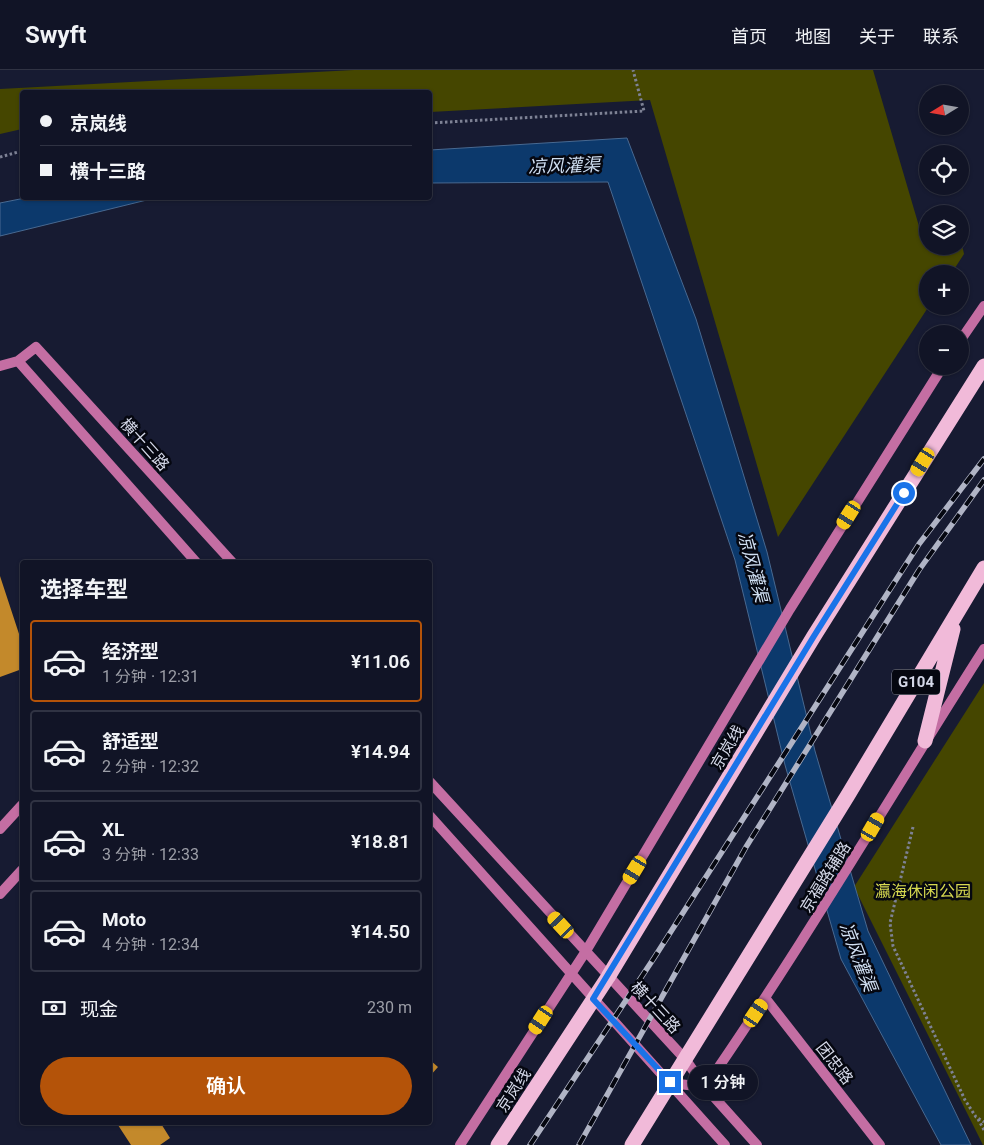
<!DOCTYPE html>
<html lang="zh">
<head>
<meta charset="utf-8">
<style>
  body { margin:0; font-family:Roboto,"Noto Sans SC",sans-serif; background:#1a1d2e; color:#f1f3f6; height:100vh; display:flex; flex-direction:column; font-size:19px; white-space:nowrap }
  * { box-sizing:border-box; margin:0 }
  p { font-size:16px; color:#9c9ea7 }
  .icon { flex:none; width:28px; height:28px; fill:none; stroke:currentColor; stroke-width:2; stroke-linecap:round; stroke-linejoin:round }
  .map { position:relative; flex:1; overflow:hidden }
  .panel { position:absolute; left:20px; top:490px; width:412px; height:565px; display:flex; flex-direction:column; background:#111426; border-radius:5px; box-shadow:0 1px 4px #0004,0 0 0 1px #303343 }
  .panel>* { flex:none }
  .top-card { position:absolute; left:20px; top:20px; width:412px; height:110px; border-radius:5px; box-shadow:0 1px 4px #0004,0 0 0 1px #303343; display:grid; align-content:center; height:110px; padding:0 20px; background:#111426 }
  .needle { width:32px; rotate:259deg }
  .controls { position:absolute; left:919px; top:15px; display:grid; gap:10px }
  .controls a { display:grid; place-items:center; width:50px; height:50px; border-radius:50%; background:#111426; box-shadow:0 1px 4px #0004,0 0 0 1px #303343; font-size:25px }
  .end { position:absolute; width:22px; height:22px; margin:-11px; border:6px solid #1a73e8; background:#fff; box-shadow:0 0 0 2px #fff }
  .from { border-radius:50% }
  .bubble { position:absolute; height:35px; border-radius:18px; background:#111426; box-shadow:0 1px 4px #0004,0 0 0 1px #303343; font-size:16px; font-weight:600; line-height:35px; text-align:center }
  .car { position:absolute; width:15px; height:30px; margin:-15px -8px; border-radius:6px; box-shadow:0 0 4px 1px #0007; background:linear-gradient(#f5c518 24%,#345 0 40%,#f5c518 0 76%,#345 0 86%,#f5c518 0) }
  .top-card b { display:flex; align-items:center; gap:18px; height:48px; font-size:19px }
  .top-card b+b { border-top:1px solid #303343 }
  .top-card i { width:12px; height:12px; background:#f1f3f6 }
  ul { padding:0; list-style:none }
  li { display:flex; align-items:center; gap:15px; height:82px; margin:0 10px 8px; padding:0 10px; border:2px solid #303343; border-radius:5px }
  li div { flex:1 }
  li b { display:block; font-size:19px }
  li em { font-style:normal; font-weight:600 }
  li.selected { border-color:#b45309 }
  li>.icon { width:45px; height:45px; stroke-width:1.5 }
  h2 { padding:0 20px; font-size:22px; line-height:60px }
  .pay { display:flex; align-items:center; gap:12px; height:55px; padding:0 20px; font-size:19px }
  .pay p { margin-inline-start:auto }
  .primary-button { display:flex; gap:10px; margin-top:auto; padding:10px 20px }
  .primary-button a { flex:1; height:58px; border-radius:30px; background:#b45309; color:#fff; font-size:20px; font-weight:600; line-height:58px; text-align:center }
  header { display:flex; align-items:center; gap:30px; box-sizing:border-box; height:70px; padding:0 25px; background:#111426; border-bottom:1px solid #303343 }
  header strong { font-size:24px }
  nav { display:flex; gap:28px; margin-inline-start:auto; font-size:18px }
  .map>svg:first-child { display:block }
</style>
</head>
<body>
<header>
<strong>Swyft</strong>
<nav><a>首页</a><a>地图</a><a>关于</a><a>联系</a></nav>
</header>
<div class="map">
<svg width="984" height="1075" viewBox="0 0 984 1075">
  <rect width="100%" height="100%" fill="#171b32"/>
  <path fill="#454600" d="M354 0H873L921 163 927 162 928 176H960V166L964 184 951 204H928V236H929L778 467 650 30 430 42V22H22V59L0 64V19Z
    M984 613V1075H983L854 817Z"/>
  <path fill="#0c396c" stroke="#486991" d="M627 68 696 249 767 482 815 681 868 861 971 1075H941L841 889 785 695 735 490 608 112 430 113V80Z
    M25 128H155L0 166V133Z"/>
  <path fill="#c3892b" d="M0 506 22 573V599L0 607Z
    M430 990 438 997 430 1006Z
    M116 1052H160L170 1068 160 1075H131Z"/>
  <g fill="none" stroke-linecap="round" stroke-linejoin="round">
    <path stroke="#7e8295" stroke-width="3" stroke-dasharray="2.5 2.5" stroke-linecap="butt" d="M430 53 644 41 633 0
      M0 87 22 81
      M913 757 890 853 893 876 965 1030 976 1047 984 1052
      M978 1049 984 1060"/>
    <path stroke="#c46ea3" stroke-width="10" d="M960 271 984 236
      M18 291 196 492
      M0 296 18 291 36 277 232 492
      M430 712 685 989 705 1017 757 1075
      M430 746 725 1075
      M0 759 22 735
      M0 824 22 800
      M766 929 880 1075
      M670 1013 705 1017C804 874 891 725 984 579
      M460 1075 586 881 790 539 943 296"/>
    <path stroke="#f1bad9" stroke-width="15" d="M925 671 953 559
      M498 1075 608 907 814 566 984 296
      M632 1075 848 725 984 498"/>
    <g stroke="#b0b4c5" stroke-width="5.5">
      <path id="rail" d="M530 1075 654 888 919 474 984 389
        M579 1075 746 777 919 500 984 410"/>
    </g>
    <use href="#rail" stroke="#050710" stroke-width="4" stroke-dasharray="11" stroke-linecap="butt"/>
  </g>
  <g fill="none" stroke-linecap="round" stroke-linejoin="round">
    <path stroke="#1a73e8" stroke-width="6" d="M670 1012 593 929 814 566 904 423"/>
  </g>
  <g text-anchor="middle" stroke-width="5" stroke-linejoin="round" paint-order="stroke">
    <rect fill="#050710" stroke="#9699a7" stroke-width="1" x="892" y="599.5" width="48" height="25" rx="4"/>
    <g font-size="15" font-weight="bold" fill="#d4d8e8">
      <text x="916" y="617">G104</text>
    </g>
    <g font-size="16" fill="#d4d8e8" stroke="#050710">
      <text transform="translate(145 374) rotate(48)" y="6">横十三路</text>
      <text transform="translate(727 677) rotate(-59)" y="6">京岚线</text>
      <text transform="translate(825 807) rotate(-58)" y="6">京福路辅路</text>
      <text transform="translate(656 937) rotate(47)" y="6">横十三路</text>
      <text transform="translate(835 993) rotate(52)" y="6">团忠路</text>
      <text transform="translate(513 1020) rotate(-57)" y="6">京岚线</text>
    </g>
    <g font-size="16" fill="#d7d950" stroke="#050710">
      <text x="923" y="827">瀛海休闲公园</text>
    </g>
    <g font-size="18" font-style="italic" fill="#cfdef1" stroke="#050710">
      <text transform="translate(564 96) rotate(-2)" y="6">凉风灌渠</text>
      <text transform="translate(753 497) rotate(75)" y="6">凉风灌渠</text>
      <text transform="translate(858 887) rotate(69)" y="6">凉风灌渠</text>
    </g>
  </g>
</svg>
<div class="controls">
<a><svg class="needle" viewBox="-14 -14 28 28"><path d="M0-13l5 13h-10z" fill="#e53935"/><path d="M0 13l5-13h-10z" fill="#9c9ea7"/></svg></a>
<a><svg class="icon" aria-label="locate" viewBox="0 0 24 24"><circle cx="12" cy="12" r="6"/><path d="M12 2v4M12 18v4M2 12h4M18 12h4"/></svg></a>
<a><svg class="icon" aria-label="layers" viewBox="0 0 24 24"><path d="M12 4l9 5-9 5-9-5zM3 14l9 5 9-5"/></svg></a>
<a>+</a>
<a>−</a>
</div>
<i class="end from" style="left:904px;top:423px"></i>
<i class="end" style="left:670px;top:1012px"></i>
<div class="bubble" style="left:688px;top:995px;width:70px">1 分钟</div>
<i class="car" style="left:923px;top:392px;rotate:212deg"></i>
<i class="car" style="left:849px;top:445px;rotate:212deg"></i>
<i class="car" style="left:873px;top:757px;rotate:30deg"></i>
<i class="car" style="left:635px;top:800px;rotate:211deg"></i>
<i class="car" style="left:561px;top:855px;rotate:317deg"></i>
<i class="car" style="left:756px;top:943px;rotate:34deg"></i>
<i class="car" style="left:541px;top:950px;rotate:213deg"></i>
<div class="top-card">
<b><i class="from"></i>京岚线</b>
<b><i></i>横十三路</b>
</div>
<section class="panel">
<h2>选择车型</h2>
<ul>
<li class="selected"><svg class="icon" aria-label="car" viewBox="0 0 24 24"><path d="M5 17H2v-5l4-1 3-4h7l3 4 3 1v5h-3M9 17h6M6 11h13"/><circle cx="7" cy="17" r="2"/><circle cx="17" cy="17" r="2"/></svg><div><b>经济型</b><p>1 分钟 · 12:31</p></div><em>¥11.06</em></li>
<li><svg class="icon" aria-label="car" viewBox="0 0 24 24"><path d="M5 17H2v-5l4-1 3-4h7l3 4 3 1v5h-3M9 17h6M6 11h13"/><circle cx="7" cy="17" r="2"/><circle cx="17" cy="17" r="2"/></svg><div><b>舒适型</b><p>2 分钟 · 12:32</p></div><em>¥14.94</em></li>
<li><svg class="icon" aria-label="car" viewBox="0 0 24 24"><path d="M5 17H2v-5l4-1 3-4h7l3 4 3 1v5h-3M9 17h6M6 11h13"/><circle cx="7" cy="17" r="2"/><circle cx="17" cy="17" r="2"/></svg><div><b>XL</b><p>3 分钟 · 12:33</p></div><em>¥18.81</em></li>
<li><svg class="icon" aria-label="car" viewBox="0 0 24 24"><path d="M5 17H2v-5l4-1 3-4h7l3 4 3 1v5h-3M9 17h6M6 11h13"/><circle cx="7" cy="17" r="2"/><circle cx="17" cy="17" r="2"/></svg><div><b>Moto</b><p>4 分钟 · 12:34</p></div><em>¥14.50</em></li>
</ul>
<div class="pay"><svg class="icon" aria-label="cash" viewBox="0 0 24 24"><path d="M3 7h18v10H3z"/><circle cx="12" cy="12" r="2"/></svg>现金<p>230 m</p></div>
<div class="primary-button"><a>确认</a></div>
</section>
</div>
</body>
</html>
